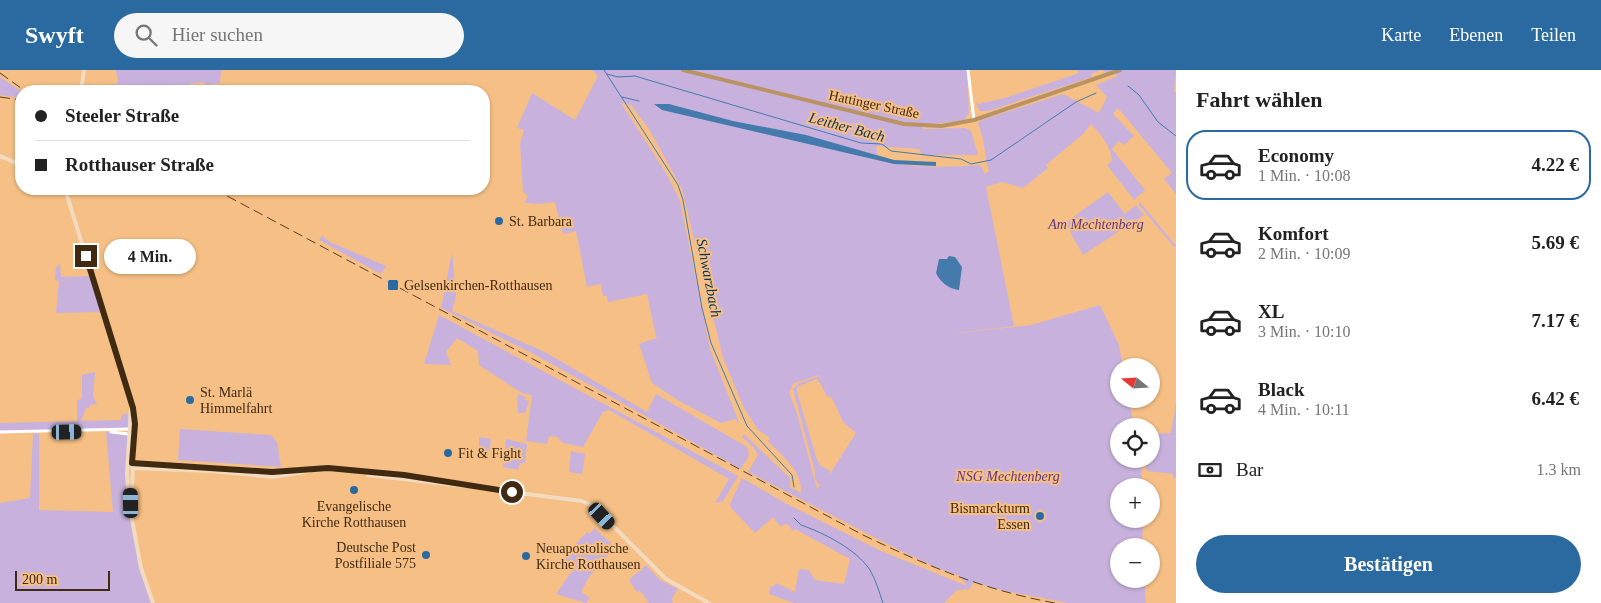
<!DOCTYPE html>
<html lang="de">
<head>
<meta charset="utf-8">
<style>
  body { margin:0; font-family:Georgia,serif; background:#f6f6f6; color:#222; height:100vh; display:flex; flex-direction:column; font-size:19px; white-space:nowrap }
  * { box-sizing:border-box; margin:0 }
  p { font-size:16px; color:#767676 }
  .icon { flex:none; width:28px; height:28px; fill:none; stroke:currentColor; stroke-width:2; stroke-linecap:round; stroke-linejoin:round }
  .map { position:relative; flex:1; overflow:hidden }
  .details { display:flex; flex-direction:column; background:#fff; width:425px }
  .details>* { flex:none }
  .hud { position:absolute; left:15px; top:15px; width:475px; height:110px; border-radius:20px; box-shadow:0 1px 4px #0004; display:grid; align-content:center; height:110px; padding:0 20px; background:#fff }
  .needle { width:32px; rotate:288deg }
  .controls { position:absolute; left:1110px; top:288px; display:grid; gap:10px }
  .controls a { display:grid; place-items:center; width:50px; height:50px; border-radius:50%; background:#fff; box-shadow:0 1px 4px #0004; font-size:25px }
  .scale { position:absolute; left:15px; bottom:12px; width:95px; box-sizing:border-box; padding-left:5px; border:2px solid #402a12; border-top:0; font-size:14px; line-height:18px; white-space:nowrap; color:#402a12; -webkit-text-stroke:4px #f6bf85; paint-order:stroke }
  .end { position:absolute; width:22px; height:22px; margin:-11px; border:6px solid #402a12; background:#fff; box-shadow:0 0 0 2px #fff }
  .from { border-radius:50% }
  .bubble { position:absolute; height:35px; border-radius:18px; background:#fff; box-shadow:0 1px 4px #0004; font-size:16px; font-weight:700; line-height:35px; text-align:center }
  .car { position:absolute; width:15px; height:30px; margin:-15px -8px; border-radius:6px; box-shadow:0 0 4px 1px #0007; background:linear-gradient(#222 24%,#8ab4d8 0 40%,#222 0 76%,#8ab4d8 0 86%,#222 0) }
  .hud b { display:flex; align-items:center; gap:18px; height:48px; font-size:19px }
  .hud b+b { border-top:1px solid #e0e0e0 }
  .hud i { width:12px; height:12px; background:#222 }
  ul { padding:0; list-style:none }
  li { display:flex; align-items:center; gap:15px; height:70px; margin:0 10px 8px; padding:0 10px; border:2px solid transparent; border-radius:20px }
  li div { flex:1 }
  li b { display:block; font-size:19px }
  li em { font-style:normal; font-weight:700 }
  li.current { border-color:#2a6aa0 }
  li>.icon { width:45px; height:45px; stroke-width:1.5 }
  h2 { padding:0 20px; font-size:22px; line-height:60px }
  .pay { display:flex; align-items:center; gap:12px; height:55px; padding:0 20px; font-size:19px }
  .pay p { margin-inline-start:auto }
  .cta { display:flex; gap:10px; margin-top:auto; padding:10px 20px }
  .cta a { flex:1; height:58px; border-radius:30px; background:#2a6aa0; color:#fff; font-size:20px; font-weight:700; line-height:58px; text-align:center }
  header { display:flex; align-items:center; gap:30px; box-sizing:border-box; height:70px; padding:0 25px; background:#2a6aa0; color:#fff }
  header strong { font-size:24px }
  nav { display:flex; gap:28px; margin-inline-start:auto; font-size:18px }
  .search { width:350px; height:45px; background:#f6f6f6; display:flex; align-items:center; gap:12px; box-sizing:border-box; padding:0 18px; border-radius:28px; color:#767676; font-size:19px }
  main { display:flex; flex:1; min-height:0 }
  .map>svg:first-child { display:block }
</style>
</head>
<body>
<header>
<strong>Swyft</strong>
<div class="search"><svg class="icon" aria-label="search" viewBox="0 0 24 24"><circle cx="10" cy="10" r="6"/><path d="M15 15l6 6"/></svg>Hier suchen</div>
<nav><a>Karte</a><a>Ebenen</a><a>Teilen</a></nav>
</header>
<main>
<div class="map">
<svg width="1176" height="533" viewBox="0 0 1176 533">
  <rect width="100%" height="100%" fill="#f6bf85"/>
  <path fill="#c8b2dd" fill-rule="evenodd" d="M116 0H221L220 13 205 15 204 12 190 14V16L138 21 89 20V14L96 16 118 14Z
    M592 0H679L923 57V59L965 58 971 61 978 85H922L919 79 876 76 878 86 861 80 865 87C903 98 940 98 980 95L985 104 989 101C984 85 985 69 978 54L981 50 1063 24 1099 43 1107 27 1096 15 1118 6 1112 2 1106 4 1103 0H1176L1174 21 1176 23V124L1164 109 1172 103 1118 38 1113 44 1134 66 1124 75 1119 71 1112 79 1145 120 1134 130 1107 95 1112 91C1112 78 1100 63 1091 54L1083 64 1046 95 1048 98 1023 118 1002 112 986 117 1014 256 952 264 1031 255 1100 235 1119 275 1123 296H1119V329H1129L1134 356H1119V369L1113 370 1117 392 1140 389 1143 416H1119V449H1143L1142 476H1119V509H1144L1146 533H1068L1005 521 973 512 970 519 957 520 944 533H794L769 524 770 517 774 516 776 513 795 522 799 499 809 500 815 510 844 514 850 489 795 459 791 462 792 459 787 454 780 456 773 447 755 463 731 438 730 434 742 408 787 434 881 481 967 516 960 506 937 498 899 480 748 402 758 385 753 377 742 367 744 364 790 408V417L801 423C803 401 782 386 768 371L770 368 758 360 744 338 723 288 682 119 649 59 631 35 621 33 666 103 680 131 710 279 740 355 735 349 721 353 679 331 652 313 639 274 659 267H656L647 224 608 232 607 226H603L601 214 587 217 576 161 563 164 555 132 540 134 524 133 528 126 523 122 520 74 524 60 517 58 532 23 575 50 598 6ZM819 305 827 319 819 306 799 313 793 319 815 402V410L820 415 817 419 798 347 789 322 794 313ZM816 309 818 310 827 326 832 328 843 352 856 363 830 404 829 400 821 396 817 390 797 322V317Z
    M688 0H967L969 43 964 50 926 55 904 53Z
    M1077 0H1101L1091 4 1092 7 988 41H980L975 31 978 34 1005 28 1079 3Z
    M0 7 21 21V28L0 25Z
    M1108 122 1125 144 1136 135 1144 145 1083 185 1065 153Z
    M1139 131 1176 176 1174 177 1139 135Z
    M322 166 330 172 386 196 381 204 319 170Z
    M452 182 456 226 452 241 545 282 647 342 656 324 747 377C752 388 745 391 741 399L532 283 441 238Z
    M60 194 61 207 91 206 102 242 56 243 59 211 55 210 56 197Z
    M439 245 738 406 723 431 715 433 729 409 609 340 603 342 583 377 563 373 557 367 549 366 547 374 526 371 532 325 522 323 479 295 478 281 457 268 446 282 451 295 424 294Z
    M95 302 93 326 97 334 90 335 89 338H86L81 351 121 350V345L130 343 129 358 0 361V353L77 351V330L82 329V305Z
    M519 324 526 327 524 330 529 331 525 343H518L517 327Z
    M1176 333V408H1173V404L1147 401 1144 389H1151V364L1171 363Z
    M180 359 271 365 277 372 281 397 178 390Z
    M106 362 129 364 127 404 132 458 152 533H0V433L30 428 33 363 39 364V440L113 442Z
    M479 367 491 369 489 384 479 382Z
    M506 369 527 374 525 393H520L518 400 503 397Z
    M571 381 585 384 582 404 569 402Z
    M594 458 615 477 589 507 581 522 590 528 586 533 556 524 572 501 559 492 587 462 590 464Z
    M646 495 660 510 678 519 671 530 674 533H649L640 521 637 522 629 510Z"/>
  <path fill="#447bac" d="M654 34H669L733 51 806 65 894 90 936 92V96L894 94 662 40Z
    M949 186 955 187 962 197 959 220C949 219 940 212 936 203L939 189H947Z"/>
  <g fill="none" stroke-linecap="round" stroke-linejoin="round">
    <path stroke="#447bac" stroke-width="1" d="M604 0 678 115 683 130 702 238 711 273 747 356 792 405 794 417
      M607 4 618 7 635 6 861 73 882 74 891 81 961 89 971 94 991 90 1076 32 1096 23
      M1128 16 1139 25 1158 52 1176 66
      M622 27 639 31
      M794 448 801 455C824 463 856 479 870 500 876 510 879 522 883 533"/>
    <path stroke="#fff" stroke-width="3" d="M968 0 974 50
      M0 362 130 359
      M111 362 129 364 135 362"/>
    <path stroke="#f2dbbe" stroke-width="4" d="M81 21 84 0
      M0 86 21 95
      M65 119 133 338 135 354 131 442
      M131 338 127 404 129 433 141 498 153 533
      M128 395 133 393 272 401 328 399 393 404 459 413 486 419 582 431 593 436 666 509 709 533
      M132 398 212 401 273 407 309 401
      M368 405 465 416"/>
    <path stroke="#b99362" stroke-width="4" d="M683 0 904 54 941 56 974 50 1120 0"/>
    <path stroke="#593e22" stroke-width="1" stroke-dasharray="10 5" stroke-linecap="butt" d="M0 3 25 21
      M0 27 21 30
      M214 119 863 465C928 496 983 520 1055 533"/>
  </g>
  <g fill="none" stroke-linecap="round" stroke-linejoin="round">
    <path stroke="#402a12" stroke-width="6" d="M86 186 133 338 135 354 132 393 272 402 328 398 404 405 512 422"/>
  </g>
  <g fill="#2a6aa0" stroke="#f6bf85" stroke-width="2">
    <circle cx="499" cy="151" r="5"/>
    <rect x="387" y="209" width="12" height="12" rx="2.5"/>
    <circle cx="190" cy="330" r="5"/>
    <circle cx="448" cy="383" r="5"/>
    <circle cx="354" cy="420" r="5"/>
    <circle cx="1040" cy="446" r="5"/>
    <circle cx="426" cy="485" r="5"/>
    <circle cx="526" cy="486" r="5"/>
  </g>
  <g text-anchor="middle" stroke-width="4" stroke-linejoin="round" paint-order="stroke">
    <g font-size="14" fill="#402a12" stroke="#f6bf85">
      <text transform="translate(874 34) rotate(12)" y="5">Hattinger Straße</text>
    </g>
    <g font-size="14" fill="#402a12" stroke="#f6bf85" text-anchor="start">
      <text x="509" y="156">St. Barbara</text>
      <text x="404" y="220">Gelsenkirchen-Rotthausen</text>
      <text x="200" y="327">St. Marlä<tspan x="200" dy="16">Himmelfahrt</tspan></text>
      <text x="458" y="388">Fit &amp; Fight</text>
      <text x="354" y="441" text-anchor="middle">Evangelische<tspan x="354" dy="16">Kirche Rotthausen</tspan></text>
      <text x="1030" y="443" text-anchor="end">Bismarckturm<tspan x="1030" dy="16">Essen</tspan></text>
      <text x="416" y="482" text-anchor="end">Deutsche Post<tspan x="416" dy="16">Postfiliale 575</tspan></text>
      <text x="536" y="483">Neuapostolische<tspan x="536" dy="16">Kirche Rotthausen</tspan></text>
    </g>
    <g font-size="14" font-style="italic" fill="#603682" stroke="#f6bf85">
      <text x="1096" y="159">Am Mechtenberg</text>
      <text x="1008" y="411">NSG Mechtenberg</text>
    </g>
    <g font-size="15" font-style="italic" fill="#0c3759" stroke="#f6bf85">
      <text transform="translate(847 57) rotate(15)" y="5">Leither Bach</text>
      <text transform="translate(709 208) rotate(79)" y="5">Schwarzbach</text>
    </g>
  </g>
</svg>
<div class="controls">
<a><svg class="needle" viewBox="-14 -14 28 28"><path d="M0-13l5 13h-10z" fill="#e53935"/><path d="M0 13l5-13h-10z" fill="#767676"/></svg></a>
<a><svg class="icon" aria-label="locate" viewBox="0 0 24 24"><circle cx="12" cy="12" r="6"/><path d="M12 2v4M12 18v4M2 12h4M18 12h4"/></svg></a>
<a>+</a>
<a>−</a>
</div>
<div class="scale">200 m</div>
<i class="end from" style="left:512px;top:422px"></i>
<i class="end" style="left:86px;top:186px"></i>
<div class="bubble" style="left:104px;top:169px;width:92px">4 Min.</div>
<i class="car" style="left:67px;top:362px;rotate:89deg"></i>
<i class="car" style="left:131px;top:433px;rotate:359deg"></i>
<i class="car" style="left:602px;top:446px;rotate:137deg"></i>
<div class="hud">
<b><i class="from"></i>Steeler Straße</b>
<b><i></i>Rotthauser Straße</b>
</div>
</div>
<section class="details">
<h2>Fahrt wählen</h2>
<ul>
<li class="current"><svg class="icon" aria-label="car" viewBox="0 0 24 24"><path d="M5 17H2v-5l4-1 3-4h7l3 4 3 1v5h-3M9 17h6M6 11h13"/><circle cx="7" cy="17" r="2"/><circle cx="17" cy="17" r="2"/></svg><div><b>Economy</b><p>1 Min. · 10:08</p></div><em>4.22 €</em></li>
<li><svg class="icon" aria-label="car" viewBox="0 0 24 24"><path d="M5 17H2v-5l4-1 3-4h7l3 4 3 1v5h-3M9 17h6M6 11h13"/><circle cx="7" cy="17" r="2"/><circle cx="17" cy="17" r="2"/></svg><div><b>Komfort</b><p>2 Min. · 10:09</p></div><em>5.69 €</em></li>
<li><svg class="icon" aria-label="car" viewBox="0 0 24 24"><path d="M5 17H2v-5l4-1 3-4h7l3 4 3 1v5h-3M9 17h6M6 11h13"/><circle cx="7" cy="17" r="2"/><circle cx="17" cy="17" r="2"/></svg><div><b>XL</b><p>3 Min. · 10:10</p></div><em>7.17 €</em></li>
<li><svg class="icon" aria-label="car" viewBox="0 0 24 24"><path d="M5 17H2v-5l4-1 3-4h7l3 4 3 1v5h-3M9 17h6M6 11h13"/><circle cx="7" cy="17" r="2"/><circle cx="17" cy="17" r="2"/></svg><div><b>Black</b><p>4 Min. · 10:11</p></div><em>6.42 €</em></li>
</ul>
<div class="pay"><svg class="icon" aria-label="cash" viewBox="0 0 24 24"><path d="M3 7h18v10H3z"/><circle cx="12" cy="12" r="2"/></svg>Bar<p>1.3 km</p></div>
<div class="cta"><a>Bestätigen</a></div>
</section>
</main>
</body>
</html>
